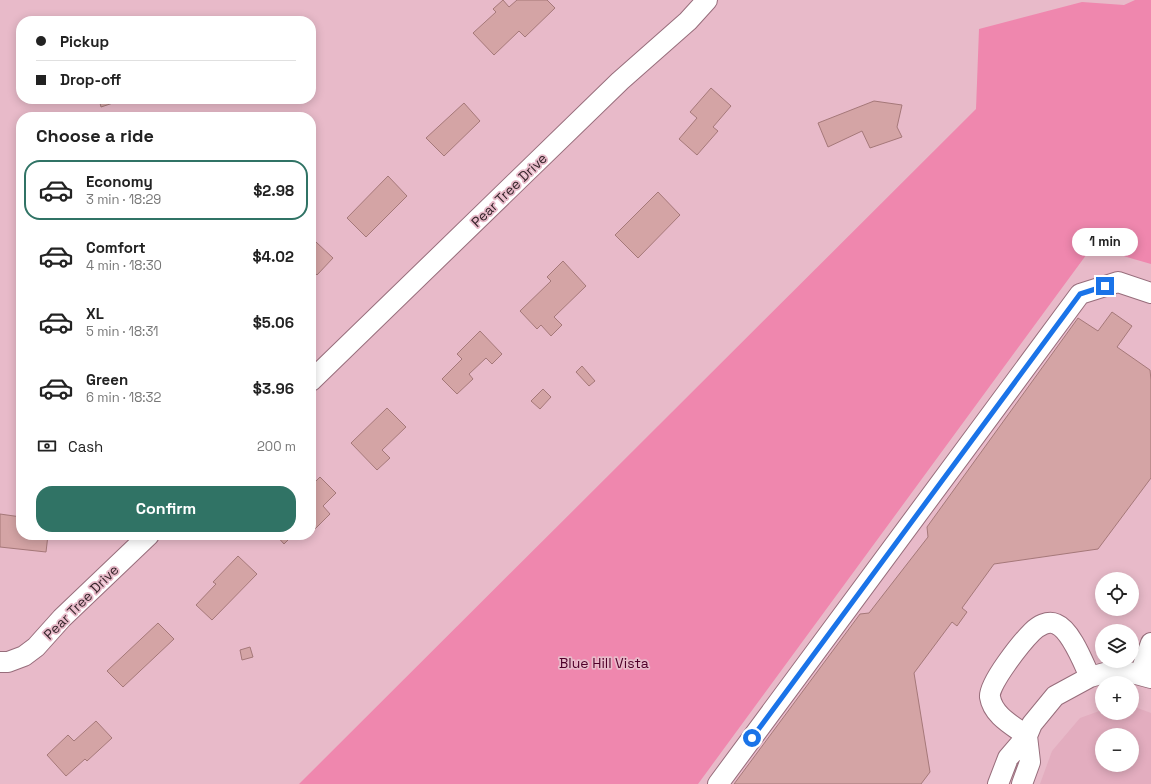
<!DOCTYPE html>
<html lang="en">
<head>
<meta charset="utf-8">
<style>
  body { margin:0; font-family:"Space Grotesk",sans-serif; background:#f2f2f2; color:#222; height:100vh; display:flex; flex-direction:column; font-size:15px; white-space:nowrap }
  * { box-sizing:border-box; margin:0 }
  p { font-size:13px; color:#767676 }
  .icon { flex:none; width:22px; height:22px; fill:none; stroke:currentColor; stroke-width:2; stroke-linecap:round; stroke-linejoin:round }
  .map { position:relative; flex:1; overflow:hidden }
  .sheet { position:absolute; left:16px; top:112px; width:300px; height:428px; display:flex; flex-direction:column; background:#fff; border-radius:16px; box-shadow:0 2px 10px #0003 }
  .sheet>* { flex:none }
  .top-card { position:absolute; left:16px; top:16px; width:300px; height:88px; border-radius:16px; box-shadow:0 2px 10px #0003; display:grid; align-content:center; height:88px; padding:0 20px; background:#fff }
  .tools { position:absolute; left:1095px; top:572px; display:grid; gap:8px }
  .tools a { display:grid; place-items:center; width:44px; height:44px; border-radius:50%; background:#fff; box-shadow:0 2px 10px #0003; font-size:20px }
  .end { position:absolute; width:18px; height:18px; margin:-9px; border:5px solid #1a73e8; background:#fff; box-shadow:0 0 0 2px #fff }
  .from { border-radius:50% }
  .bubble { position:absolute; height:28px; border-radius:14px; background:#fff; box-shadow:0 2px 10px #0003; font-size:13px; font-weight:700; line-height:28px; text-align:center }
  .top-card b { display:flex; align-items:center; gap:14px; height:38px; font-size:15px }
  .top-card b+b { border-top:1px solid #e0e0e0 }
  .top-card i { width:10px; height:10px; background:#222 }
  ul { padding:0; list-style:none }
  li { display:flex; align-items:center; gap:12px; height:60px; margin:0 8px 6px; padding:0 12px; border:2px solid transparent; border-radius:16px }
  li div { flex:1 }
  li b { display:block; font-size:15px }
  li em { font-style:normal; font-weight:700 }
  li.current { border-color:#307365 }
  li>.icon { width:36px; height:36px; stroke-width:1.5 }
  h2 { padding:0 20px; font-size:18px; line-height:48px }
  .pay { display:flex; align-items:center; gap:10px; height:44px; padding:0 20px; font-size:15px }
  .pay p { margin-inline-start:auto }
  .button { display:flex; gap:8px; margin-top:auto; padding:8px 20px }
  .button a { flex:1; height:46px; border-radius:16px; background:#307365; color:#fff; font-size:16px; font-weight:700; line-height:46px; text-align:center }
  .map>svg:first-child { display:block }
</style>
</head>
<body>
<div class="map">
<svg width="1151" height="784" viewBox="0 0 1151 784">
  <rect width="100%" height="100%" fill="#e8bac9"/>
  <path fill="#e3adbf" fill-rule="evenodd" d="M1132 706 1151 713V784H1040L1052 751 1080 718 1102 710V713H1132ZM1102 735H1132V765H1102Z"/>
  <path fill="#ef87ae" d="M1135 0H1151V264L1092 247 698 784H299L976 109 979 29 1082 2 1124 5Z"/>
  <path fill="#d4a4a5" stroke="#a57879" d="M503 0 509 7 517 0H547L555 8 525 37 519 31 494 55 473 33 496 12 493 9Z
    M711 88 731 106 713 127 718 131 697 155 679 139 697 118 690 112Z
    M99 99H125L101 107Z
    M874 101 902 105 897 127 902 137 870 148 862 131 828 147 818 123Z
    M464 103 480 121 444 156 426 138Z
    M388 176 407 196 366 237 347 218Z
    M658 192 680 215 638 258 615 235Z
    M316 242 333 258 317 275 315 273 311 278V248Z
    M563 261 586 286 554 317 562 325 551 336 541 325 537 329 520 311 551 281 547 277Z
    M1112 312 1132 326 1117 347 1150 370 1151 380V478L1098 549 994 564 962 608 967 612 957 626 952 622 914 673 930 772 921 784H734L860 614 869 613 928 537 927 527 1078 318 1098 331Z
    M480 331 502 354 492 364 486 358 469 374 473 379 457 394 442 379 462 359 457 354Z
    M582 366 595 381 589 386 576 372Z
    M543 389 551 397 540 409 531 401Z
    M387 408 406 427 382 450 390 458 377 470 351 443Z
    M320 477 336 493 323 506 330 514 315 529 311 525V486Z
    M0 514 21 517V535H48L46 552 0 547Z
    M276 535H293L284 544Z
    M238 556 257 574 212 620 196 605 216 584 213 582Z
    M158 623 174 639 123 687 107 671Z
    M250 647 253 657 242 660 240 650Z
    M96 721 112 738 87 761 85 759 66 776 47 755 68 735 74 741Z"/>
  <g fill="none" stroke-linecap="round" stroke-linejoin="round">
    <g stroke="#976d7b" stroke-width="22">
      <path id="minor" d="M311 381 620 81 688 21 707 0
        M0 662H8L24 656 36 647 62 618 149 535
        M1140 674 1151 643
        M1027 736C1014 726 993 716 990 697 988 684 1022 642 1032 632 1038 626 1048 620 1056 624 1071 630 1083 662 1090 677
        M718 784 1080 294 1118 282 1151 293
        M998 784 1008 758 1027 736 1032 724 1055 696 1090 677 1112 671H1125L1151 678
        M1022 784 1030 762 1027 736"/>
    </g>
    <use href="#minor" stroke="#fff" stroke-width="20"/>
  </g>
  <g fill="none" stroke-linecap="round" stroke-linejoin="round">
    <path stroke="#1a73e8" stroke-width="5" d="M752 738 1080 294 1105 286"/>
  </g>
  <g text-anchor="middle" stroke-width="3.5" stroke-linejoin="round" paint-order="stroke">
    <g font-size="14" fill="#37262c" stroke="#e8bac9">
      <text transform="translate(509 190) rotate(-44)" y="5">Pear Tree Drive</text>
      <text transform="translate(81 602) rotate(-45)" y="5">Pear Tree Drive</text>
    </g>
    <g font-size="14" fill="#50002a" stroke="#e8bac9">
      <text x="604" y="668">Blue Hill Vista</text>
    </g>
  </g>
</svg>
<div class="tools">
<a><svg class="icon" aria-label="locate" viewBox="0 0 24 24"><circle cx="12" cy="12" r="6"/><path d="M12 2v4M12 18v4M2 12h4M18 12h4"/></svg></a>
<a><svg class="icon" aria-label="layers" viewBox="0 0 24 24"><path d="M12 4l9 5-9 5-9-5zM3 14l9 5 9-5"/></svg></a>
<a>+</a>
<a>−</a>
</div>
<i class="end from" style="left:752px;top:738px"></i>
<i class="end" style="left:1105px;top:286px"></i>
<div class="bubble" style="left:1072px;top:228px;width:66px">1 min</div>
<div class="top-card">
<b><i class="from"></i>Pickup</b>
<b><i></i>Drop-off</b>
</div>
<section class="sheet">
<h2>Choose a ride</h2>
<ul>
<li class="current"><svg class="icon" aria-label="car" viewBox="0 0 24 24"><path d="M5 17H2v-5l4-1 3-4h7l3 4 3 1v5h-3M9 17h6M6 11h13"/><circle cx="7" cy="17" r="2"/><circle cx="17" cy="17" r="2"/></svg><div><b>Economy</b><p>3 min · 18:29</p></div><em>$2.98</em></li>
<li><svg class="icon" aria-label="car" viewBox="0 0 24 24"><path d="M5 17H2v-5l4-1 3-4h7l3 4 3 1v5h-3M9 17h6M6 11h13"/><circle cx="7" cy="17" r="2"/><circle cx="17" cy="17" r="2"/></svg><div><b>Comfort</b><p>4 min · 18:30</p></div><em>$4.02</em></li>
<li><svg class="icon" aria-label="car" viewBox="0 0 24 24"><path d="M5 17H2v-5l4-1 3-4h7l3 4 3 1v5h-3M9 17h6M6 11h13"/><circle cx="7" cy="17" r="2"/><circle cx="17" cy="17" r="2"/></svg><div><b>XL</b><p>5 min · 18:31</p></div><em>$5.06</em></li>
<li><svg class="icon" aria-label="car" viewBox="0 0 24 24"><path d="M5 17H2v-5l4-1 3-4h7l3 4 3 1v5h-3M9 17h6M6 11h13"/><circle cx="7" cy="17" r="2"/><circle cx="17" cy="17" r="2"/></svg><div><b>Green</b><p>6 min · 18:32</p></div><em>$3.96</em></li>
</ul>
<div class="pay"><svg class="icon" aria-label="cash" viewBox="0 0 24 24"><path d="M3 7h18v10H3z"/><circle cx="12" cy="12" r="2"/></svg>Cash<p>200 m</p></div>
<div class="button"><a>Confirm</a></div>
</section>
</div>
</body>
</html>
